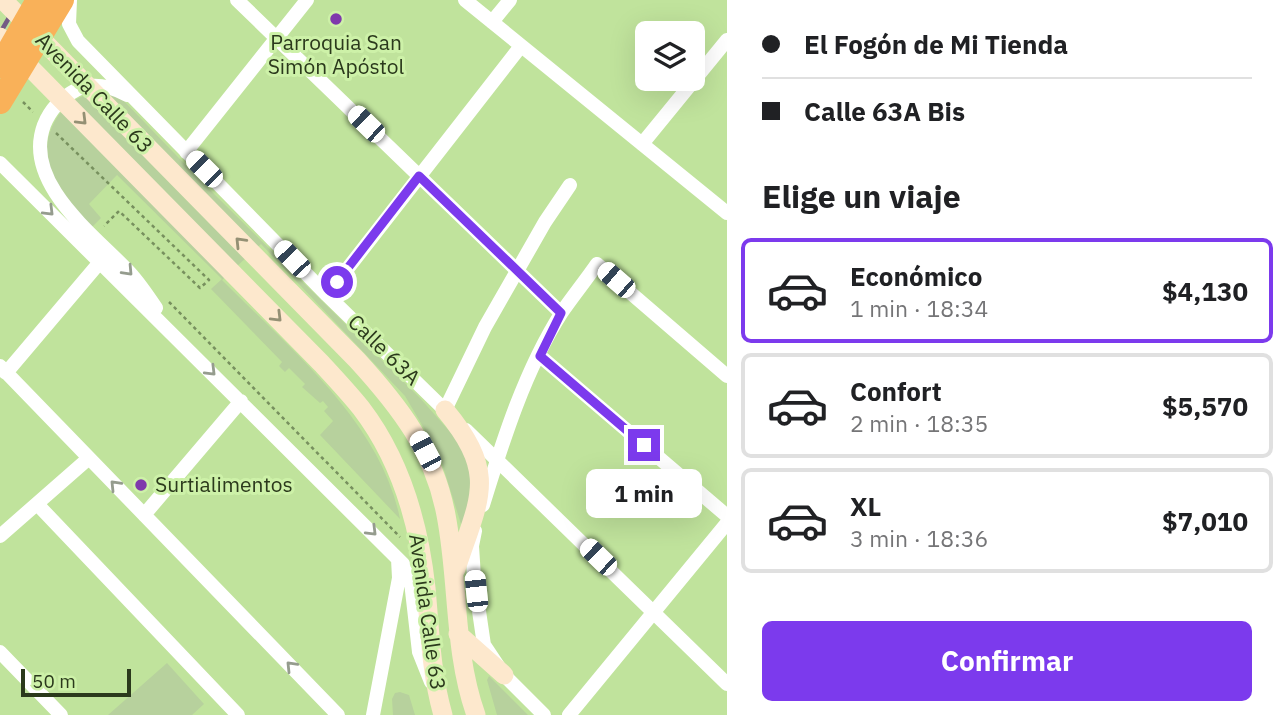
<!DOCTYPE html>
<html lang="es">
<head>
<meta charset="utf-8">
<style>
  body { margin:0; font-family:"IBM Plex Sans",sans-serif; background:#f2f2f2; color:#202124; height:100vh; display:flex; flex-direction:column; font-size:26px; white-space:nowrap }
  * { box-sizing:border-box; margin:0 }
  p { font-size:23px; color:#757577 }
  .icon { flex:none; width:38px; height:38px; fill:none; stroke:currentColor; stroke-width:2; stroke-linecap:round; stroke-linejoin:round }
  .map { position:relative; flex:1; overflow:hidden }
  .drawer { display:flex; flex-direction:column; background:#fff; width:560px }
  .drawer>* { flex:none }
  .top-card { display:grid; align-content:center; height:154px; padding:0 35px; background:#fff }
  .controls { position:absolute; left:635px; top:21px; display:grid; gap:14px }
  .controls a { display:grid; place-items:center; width:70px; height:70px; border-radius:10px; background:#fff; box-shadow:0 7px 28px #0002; font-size:35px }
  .scale { position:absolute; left:21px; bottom:18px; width:110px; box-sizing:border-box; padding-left:7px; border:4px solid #2b391c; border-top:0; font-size:19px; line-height:24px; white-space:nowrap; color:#2b391c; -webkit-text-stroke:5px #cdf1a8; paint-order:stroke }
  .end { position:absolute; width:32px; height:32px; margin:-16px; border:9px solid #7c3aed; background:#fff; box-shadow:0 0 0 4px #fff }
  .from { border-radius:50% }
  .bubble { position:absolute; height:49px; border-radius:10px; background:#fff; box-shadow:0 7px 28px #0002; font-size:23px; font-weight:700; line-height:49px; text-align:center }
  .car { position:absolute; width:21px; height:42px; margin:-21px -10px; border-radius:9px; box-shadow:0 0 5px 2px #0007; background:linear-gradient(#fff 24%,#345 0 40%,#fff 0 76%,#345 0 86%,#fff 0) }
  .top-card b { display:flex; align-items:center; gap:24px; height:66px; font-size:26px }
  .top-card b+b { border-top:2px solid #e0e0e0 }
  .top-card i { width:18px; height:18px; background:#202124 }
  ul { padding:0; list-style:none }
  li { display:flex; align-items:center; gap:21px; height:105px; margin:0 14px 10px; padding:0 21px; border:4px solid #e0e0e0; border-radius:10px }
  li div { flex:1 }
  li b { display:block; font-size:26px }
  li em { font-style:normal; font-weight:700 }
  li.current { border-color:#7c3aed }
  li>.icon { width:63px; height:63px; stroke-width:1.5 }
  h2 { padding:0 35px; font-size:32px; line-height:84px }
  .cta { display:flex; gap:14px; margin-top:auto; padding:14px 35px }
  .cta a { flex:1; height:80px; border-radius:10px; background:#7c3aed; color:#fff; font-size:28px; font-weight:700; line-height:80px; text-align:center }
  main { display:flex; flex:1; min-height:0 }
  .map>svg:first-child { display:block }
</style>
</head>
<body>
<main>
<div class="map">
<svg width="727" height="715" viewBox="0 0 727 715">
  <rect width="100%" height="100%" fill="#c0e39c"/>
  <path fill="#b7d19d" d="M91 93 112 95 124 101 202 182 420 398 459 442 472 463 467 520 461 524 439 454 405 396 261 244 222 280C289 348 381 422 400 519L320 435 333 421 324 411 328 407 323 401 320 403 302 387 305 384 289 368 285 372 279 366 282 362 211 289 222 279 117 175 89 204 101 218 92 227C67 200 34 166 52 127 60 109 72 99 91 93Z
    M167 663 204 704 192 715H108Z
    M489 676 528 715H497L487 680Z
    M400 692 409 695 415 715H393L392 699 395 693Z"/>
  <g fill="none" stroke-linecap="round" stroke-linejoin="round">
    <path stroke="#745d84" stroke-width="4.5" d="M0 33 10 16"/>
    <path stroke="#77905e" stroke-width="2.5" stroke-dasharray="3.5 3.5" stroke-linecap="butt" d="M23 102 33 112
      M56 133 209 280 200 288 119 211 104 226
      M169 302 400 537"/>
    <path stroke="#fff" stroke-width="14" d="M70 0 69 24 78 41 327 295 451 416
      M237 0 561 313
      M465 0 727 213
      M492 22 510 0
      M127 95C111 86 92 82 76 90 61 98 50 110 44 125 22 184 96 236 130 273 140 284 148 296 156 308
      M642 144 727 40
      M186 152 307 0
      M0 163 403 564 411 582 419 652 431 682
      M327 295 521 46
      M540 356 727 516
      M0 366 338 715
      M6 373 100 262
      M445 410 485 327 545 222 570 185
      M466 430 727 684
      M37 504 238 715
      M483 505C503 440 525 370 562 312 573 296 586 280 597 264L727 376
      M144 515 241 401
      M475 531 472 546 474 577 484 645 504 675 544 715
      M0 536 89 458
      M0 652 61 715
      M373 715 399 578 398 559
      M569 715 727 523"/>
    <path stroke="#fde8cd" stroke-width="19" d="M3 0 357 360C400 407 434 451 446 515 459 582 453 650 476 715
      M0 37 322 364C335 378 349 393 361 408 400 459 419 524 426 588 430 631 431 673 443 715
      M445 410C499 475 479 498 456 569
      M458 634 504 675"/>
    <path stroke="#f9b159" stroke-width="24" d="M0 66 38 0
      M0 102 62 0"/>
  </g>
  <defs><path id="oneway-chevron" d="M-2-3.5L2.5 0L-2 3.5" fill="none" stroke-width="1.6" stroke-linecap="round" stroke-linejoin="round" transform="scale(1.75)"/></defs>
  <g stroke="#949074">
    <use href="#oneway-chevron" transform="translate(82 120) rotate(45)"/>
    <use href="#oneway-chevron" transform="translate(240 242) rotate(-134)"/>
    <use href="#oneway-chevron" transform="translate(277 317) rotate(45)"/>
  </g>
  <g stroke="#959c8e">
    <use href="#oneway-chevron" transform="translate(49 211) rotate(45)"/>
    <use href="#oneway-chevron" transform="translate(128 271) rotate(47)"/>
    <use href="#oneway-chevron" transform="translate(211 371) rotate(45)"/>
    <use href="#oneway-chevron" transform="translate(115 485) rotate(-134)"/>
    <use href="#oneway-chevron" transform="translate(372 531) rotate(45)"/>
    <use href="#oneway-chevron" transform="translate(291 666) rotate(-134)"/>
  </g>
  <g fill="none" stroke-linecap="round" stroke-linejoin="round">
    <path stroke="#7c3aed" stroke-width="9" d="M337 282 419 176 561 313 540 356 644 445"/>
  </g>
  <g fill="#7f39ac" stroke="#cdf1a8" stroke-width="2.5">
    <circle cx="336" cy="19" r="7"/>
    <circle cx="141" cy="485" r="7"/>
  </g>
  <g text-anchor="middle" stroke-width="6" stroke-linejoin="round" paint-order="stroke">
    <g font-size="21" fill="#2b391c" stroke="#cdf1a8">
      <text x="336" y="50">Parroquia San<tspan x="336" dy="24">Simón Apóstol</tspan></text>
      <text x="155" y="492" text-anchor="start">Surtialimentos</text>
    </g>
    <g font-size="21" fill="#2b391c" stroke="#cdf1a8">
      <text transform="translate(94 93) rotate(46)" y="7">Avenida Calle 63</text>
      <text transform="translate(384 350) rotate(44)" y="7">Calle 63A</text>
      <text transform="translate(427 612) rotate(82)" y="7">Avenida Calle 63</text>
    </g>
  </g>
</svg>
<div class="controls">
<a><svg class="icon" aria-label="layers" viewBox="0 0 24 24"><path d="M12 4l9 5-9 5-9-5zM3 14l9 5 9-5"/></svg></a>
</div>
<div class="scale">50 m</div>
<i class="end from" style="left:337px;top:282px"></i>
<i class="end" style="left:644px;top:445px"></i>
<div class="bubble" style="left:586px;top:469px;width:116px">1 min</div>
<i class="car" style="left:366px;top:124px;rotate:314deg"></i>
<i class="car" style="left:204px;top:169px;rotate:315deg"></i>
<i class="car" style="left:292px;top:259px;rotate:316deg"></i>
<i class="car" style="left:616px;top:280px;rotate:311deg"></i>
<i class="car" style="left:425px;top:451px;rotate:332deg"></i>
<i class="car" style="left:598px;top:557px;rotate:314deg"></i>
<i class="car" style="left:476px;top:591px;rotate:354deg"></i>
</div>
<section class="drawer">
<div class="top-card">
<b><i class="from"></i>El Fogón de Mi Tienda</b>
<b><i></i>Calle 63A Bis</b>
</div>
<h2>Elige un viaje</h2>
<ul>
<li class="current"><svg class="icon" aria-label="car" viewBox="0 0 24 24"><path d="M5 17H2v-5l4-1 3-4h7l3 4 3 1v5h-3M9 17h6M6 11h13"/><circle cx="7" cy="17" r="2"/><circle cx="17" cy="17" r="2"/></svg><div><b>Económico</b><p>1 min · 18:34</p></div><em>$4,130</em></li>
<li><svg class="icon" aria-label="car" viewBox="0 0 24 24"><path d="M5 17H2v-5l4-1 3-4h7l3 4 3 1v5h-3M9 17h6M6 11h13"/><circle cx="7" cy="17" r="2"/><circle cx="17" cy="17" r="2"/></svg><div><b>Confort</b><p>2 min · 18:35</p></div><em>$5,570</em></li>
<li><svg class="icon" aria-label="car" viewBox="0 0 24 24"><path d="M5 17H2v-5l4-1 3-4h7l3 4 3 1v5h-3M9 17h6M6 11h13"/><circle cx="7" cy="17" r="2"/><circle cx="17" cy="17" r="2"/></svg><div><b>XL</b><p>3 min · 18:36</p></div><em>$7,010</em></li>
</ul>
<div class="cta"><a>Confirmar</a></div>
</section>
</main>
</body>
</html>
